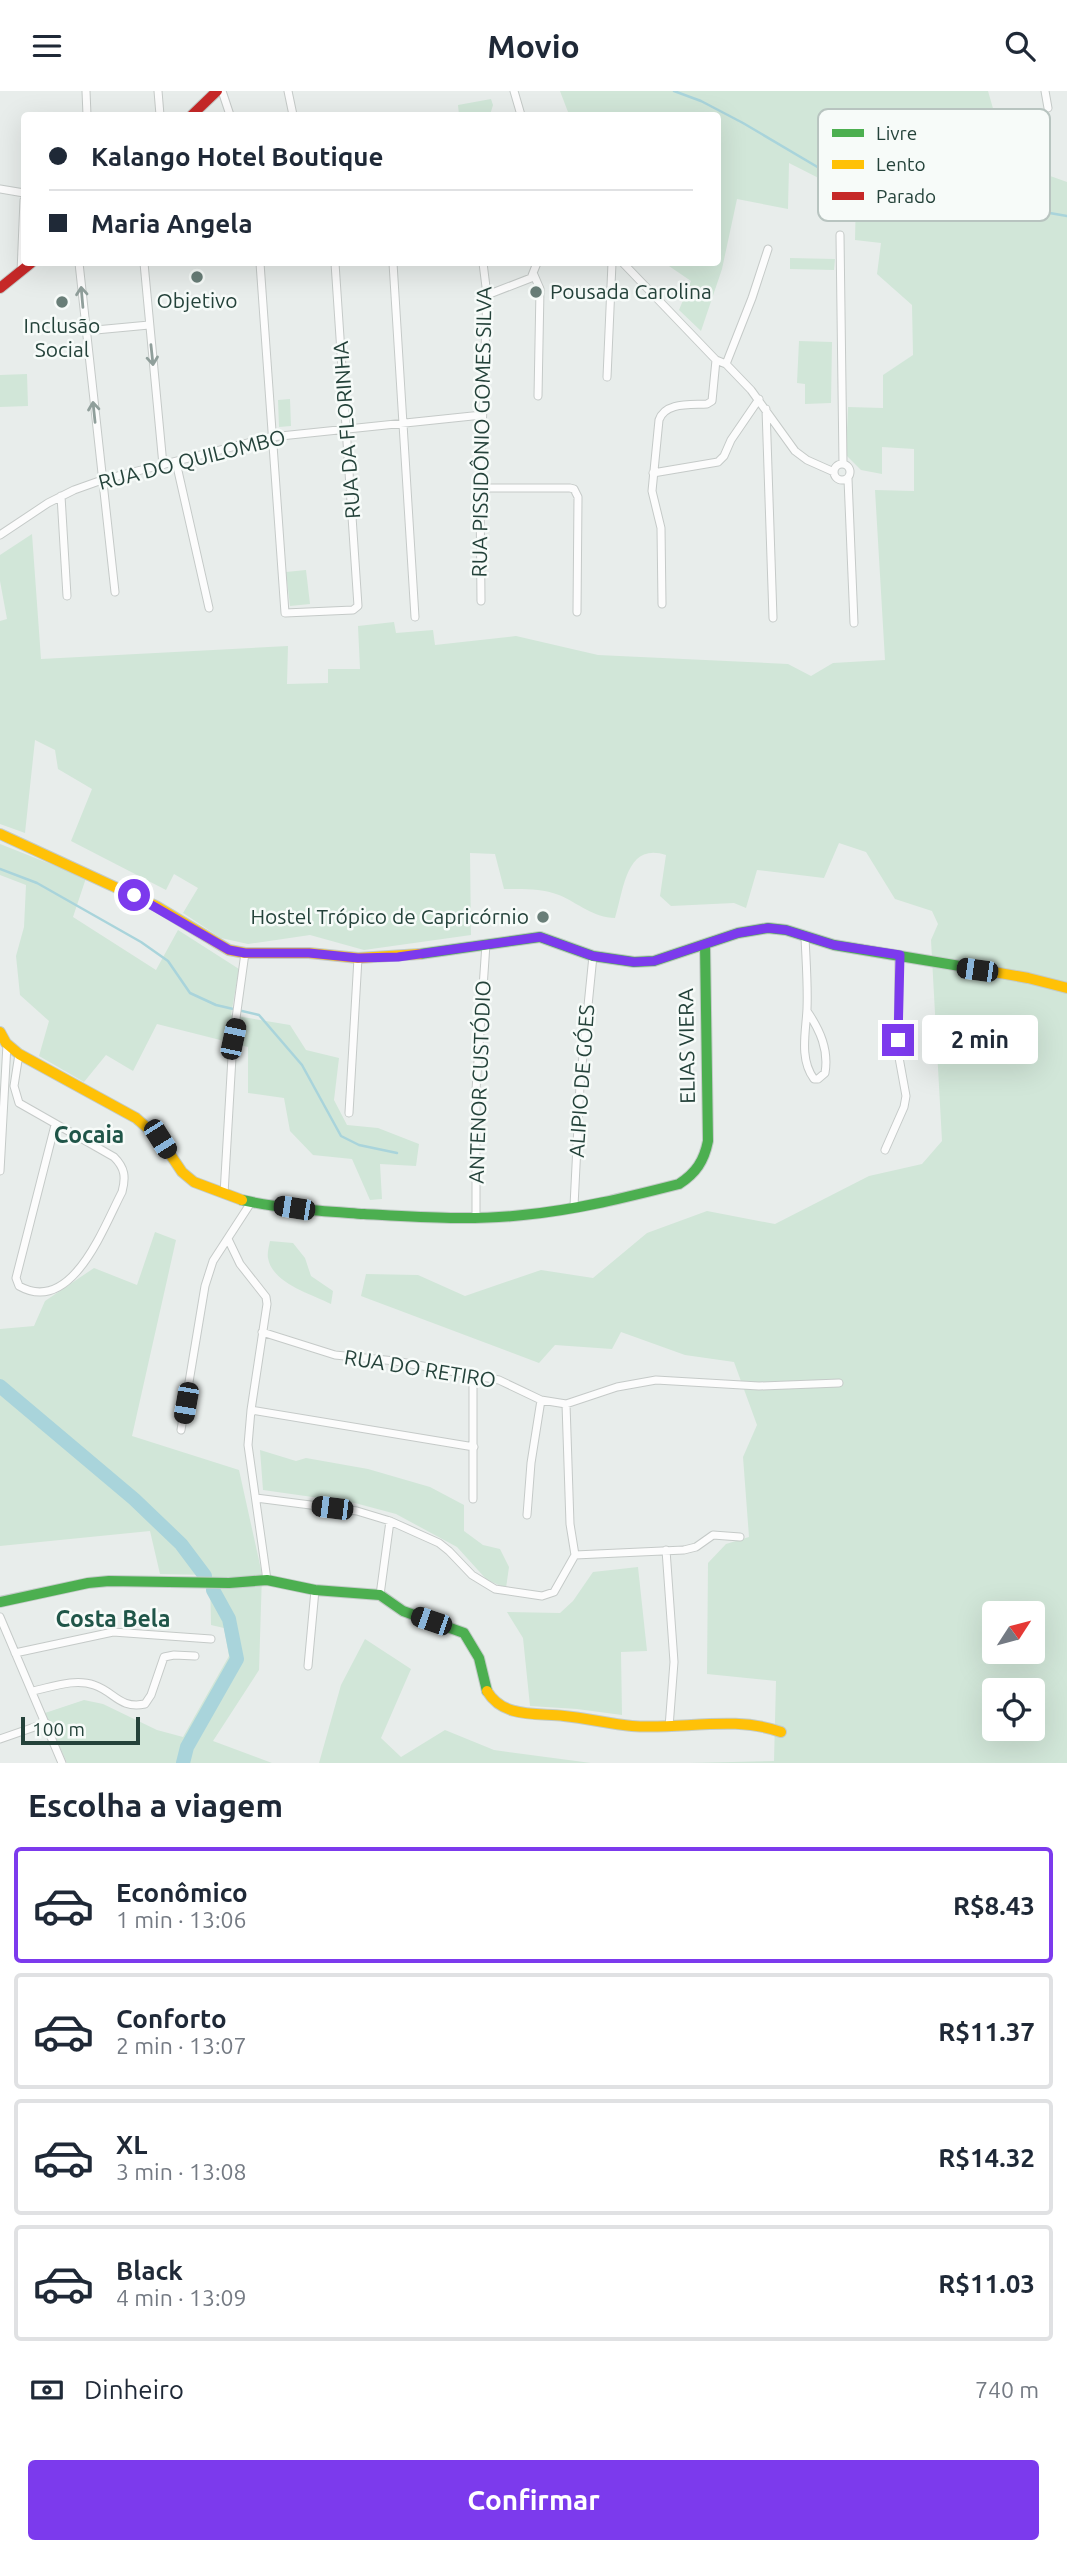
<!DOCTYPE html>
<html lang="pt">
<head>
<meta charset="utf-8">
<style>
  body { margin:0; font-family:Ubuntu,sans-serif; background:#f2f2f3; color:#1f2937; height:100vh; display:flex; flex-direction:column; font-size:26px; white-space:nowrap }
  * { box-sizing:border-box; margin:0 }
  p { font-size:23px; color:#747a83 }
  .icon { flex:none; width:38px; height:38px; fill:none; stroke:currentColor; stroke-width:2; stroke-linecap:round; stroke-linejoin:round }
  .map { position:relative; height:1672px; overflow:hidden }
  .details { display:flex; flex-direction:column; background:#fff; flex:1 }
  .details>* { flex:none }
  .guide { position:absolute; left:21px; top:21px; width:700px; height:154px; border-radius:7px; box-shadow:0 7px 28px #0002; display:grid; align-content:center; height:154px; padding:0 28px; background:#fff }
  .needle { width:46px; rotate:54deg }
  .tools { position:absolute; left:982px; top:1510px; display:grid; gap:14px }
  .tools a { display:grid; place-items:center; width:63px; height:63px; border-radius:7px; background:#fff; box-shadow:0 7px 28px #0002; font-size:35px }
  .scale { position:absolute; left:21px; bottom:18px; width:119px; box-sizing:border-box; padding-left:7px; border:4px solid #24423a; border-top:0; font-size:19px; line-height:24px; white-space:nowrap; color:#24423a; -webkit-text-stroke:5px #f7fbf9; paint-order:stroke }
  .end { position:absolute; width:32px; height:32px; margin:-16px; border:9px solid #7c3aed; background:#fff; box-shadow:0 0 0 4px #fff }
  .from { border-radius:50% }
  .bubble { position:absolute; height:49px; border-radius:7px; background:#fff; box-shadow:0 7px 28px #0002; font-size:23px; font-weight:600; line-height:49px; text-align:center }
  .car { position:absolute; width:21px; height:42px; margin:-21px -10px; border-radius:9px; box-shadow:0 0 5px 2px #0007; background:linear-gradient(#222 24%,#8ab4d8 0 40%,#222 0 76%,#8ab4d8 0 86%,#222 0) }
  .guide b { display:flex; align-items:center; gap:24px; height:66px; font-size:26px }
  .guide b+b { border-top:2px solid #e0e1e3 }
  .guide i { width:18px; height:18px; background:#1f2937 }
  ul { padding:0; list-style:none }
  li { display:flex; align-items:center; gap:21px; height:116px; margin:0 14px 10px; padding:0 14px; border:4px solid #e0e1e3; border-radius:7px }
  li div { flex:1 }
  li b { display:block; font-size:26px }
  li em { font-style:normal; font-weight:600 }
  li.current { border-color:#7c3aed }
  li>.icon { width:63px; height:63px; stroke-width:1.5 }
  h2 { padding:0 28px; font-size:32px; line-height:84px }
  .pay { display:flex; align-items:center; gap:18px; height:77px; padding:0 28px; font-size:26px }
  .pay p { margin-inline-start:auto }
  .action { display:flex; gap:14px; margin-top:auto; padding:14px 28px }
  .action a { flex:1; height:80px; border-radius:7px; background:#7c3aed; color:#fff; font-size:28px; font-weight:600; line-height:80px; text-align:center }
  header { display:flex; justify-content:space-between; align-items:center; height:91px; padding:0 28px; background:#fff; font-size:32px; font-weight:600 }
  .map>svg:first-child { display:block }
</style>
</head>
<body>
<header><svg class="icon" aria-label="menu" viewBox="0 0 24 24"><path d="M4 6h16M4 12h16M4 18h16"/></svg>Movio<svg class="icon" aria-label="search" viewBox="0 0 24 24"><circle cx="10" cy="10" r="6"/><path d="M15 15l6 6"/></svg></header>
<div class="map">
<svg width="1067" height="1672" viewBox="0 0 1067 1672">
  <rect width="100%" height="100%" fill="#e8edeb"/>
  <path fill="#d1e6d8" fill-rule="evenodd" d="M560 0H988L1008 70 1067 91V1672H690L774 1670 776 1590 707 1583 708 1472 726 1453 749 1446 743 1366 757 1334 734 1271 685 1264 621 1241 612 1258 555 1254 539 1272 361 1205 366 1183 418 1184 465 1205 541 1179 593 1187 647 1142 707 1120 775 1133 869 1085 922 1073 942 1050 931 849 938 833 932 820 895 808 866 761 839 752 824 787 757 779 746 817 734 812 671 815 660 805 666 764C626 751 624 798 615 827 594 827 578 812 559 804 541 797 523 798 504 798L495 763 470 762 471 844 364 859 310 844 248 853 221 847 183 822 198 797 174 783 166 799 71 750 92 698 58 678 55 659 35 649 25 742 0 733V530L7 528 0 490V464L32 443 41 568 288 555 287 593 328 592V578H360L358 535 394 531 396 542 433 539 435 554 516 545 598 564 788 573 811 585 833 572 885 569 875 399 914 400V358L882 356V383L861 379 846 364 848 316 883 317V284L913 264 912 214 877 183 881 152 855 149 856 106 789 72 788 118 737 108 722 178 701 240 679 219 691 190 666 173 718 172V24H575L568 21ZM994 1522H1032V1561H994ZM994 1600H1032V1638H994Z
    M491 8 493 14 490 24H459L458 14Z
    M790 167 835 168 834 179 790 178Z
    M799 250 832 251 831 312 805 313V293L797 292Z
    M27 283 28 315 0 316V284Z
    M290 308 291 335 279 336 278 309Z
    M306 479 310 513 290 515 286 481Z
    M0 753 86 787 73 826 156 879 178 839 239 878 231 924 290 934 306 959 339 967 334 1009 347 1034 378 1037 419 1053 416 1075 380 1073 382 1108 370 1109 352 1068 313 1064 290 1040 284 1007 248 1002V956L157 933 133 980 106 964 84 991 39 965 49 930 20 904 16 865 24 836 26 794 0 784Z
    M155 1141 176 1149 132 1345 239 1379 262 1483 259 1579 213 1650 272 1672H67L45 1622 84 1609 103 1613 157 1639 183 1646 229 1565 224 1537 211 1534 210 1484 160 1483 150 1440 0 1455V1238L34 1235 45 1210 94 1177 137 1194Z
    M270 1150 293 1152 305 1167 311 1185 333 1200 331 1213C311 1203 272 1192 268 1167 267 1162 269 1155 270 1150Z
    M260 1359 296 1370 306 1367 368 1378 430 1396 464 1414V1440L483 1454 500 1458 509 1476 506 1497 487 1489 457 1456 396 1423 355 1412 263 1399Z
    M638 1476 647 1560 621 1561 622 1624 577 1618 530 1615 523 1547 507 1521 560 1522 573 1510 593 1481Z
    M365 1548 411 1578 381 1647 401 1666 445 1639 494 1659 591 1672H319L341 1594Z"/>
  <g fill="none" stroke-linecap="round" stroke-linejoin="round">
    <path stroke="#a9d4db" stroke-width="2.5" d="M674 0 701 10 743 32 831 84 1067 125
      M0 778 37 792 141 851 168 870 190 902 216 914 259 924 302 974 341 1045 359 1054 397 1062"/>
    <path stroke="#a9d4db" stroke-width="14" d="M0 1295 134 1408 181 1453 205 1485
      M183 1672 187 1656 237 1568 229 1528 213 1499"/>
    <g stroke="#c5cac8" stroke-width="9">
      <path id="street" d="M86 0 87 24
        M158 0 160 24
        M222 0 230 24
        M288 0 293 24
        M514 0 521 24
        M1045 0 1048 17
        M0 98 24 102
        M840 144 843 373
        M79 172 115 501
        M144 172 163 374
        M260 172 285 522 353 519 358 515 335 172
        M393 172 415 526
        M623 172 716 269 726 273 751 299 795 360 807 369 834 381
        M21 181 24 109
        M534 184 540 198 538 305
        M487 204 531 187 537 172
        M85 240 149 234
        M726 273 752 207 768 158
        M607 286 612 172
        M766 318 773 527
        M176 371 209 517
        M834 381a8 8 0 1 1 16 0a8 8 0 1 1-16 0Z
        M653 382 718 371 724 365 731 349 759 308
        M848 388 854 532
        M480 397H570L574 398 578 406 577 521
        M61 405 67 505
        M0 444 48 412 74 399 102 389 271 346 482 324
        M481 510 480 397 487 204 483 172
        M662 513 661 437 652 400 659 329C665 311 690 314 707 313L712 310 716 269
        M805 846C806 870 808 894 807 918 806 940 799 968 814 988H818L825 982C829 959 820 939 807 920
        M19 963 14 995 19 1012 114 1066C125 1077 126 1086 122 1101 104 1135 72 1225 19 1195L16 1187 55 1034
        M349 1022 358 867
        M885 1059 904 1016 906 1005 898 961 899 864
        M0 1080 7 953
        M224 1103 233 949 245 862
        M574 1115 580 994 593 865
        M476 1128V999L486 853
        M228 1148 240 1173 266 1206 267 1213 251 1319 248 1354 267 1489
        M262 1241 335 1264 395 1270 499 1289 541 1309 566 1313 617 1296 656 1289 759 1295 839 1292
        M251 1319 474 1356
        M181 1339 205 1195 213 1170 252 1110
        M256 1407 357 1420 390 1430 380 1504
        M473 1408V1283
        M527 1424 531 1372 541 1309
        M390 1430 439 1452 449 1460 472 1484 495 1498 542 1505 554 1501 575 1464 570 1433 566 1313
        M666 1459 674 1571 669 1636
        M575 1464 684 1459 696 1456 713 1444 740 1446
        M0 1526 62 1672
        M15 1562 113 1541 211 1548
        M308 1575 315 1499
        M33 1600C52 1596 75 1587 94 1594 115 1601 119 1618 145 1613L151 1604 164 1566 174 1564 195 1565
        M0 1648 46 1632"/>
    </g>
    <g stroke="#c3cbc8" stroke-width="12">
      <path id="fast" d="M420 863 540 846 593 865 634 871 654 870 738 842 768 837 786 839 834 854 966 876
        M242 1109C282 1118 323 1120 364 1123 417 1126 470 1130 523 1124 576 1119 628 1106 679 1093 696 1082 704 1070 708 1050L705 853
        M0 1511 88 1492 109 1490 229 1492 267 1489 315 1499 380 1504 403 1520 464 1542 479 1567 487 1600"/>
    </g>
    <g stroke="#c3cbc8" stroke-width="12">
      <path id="slow" d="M0 743 156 815 229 859 245 862H309L358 867 420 863
        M966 876 1028 887 1067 897
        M0 941 6 952 19 963 136 1027 160 1048 182 1081 194 1091 242 1109
        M487 1600C503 1627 535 1622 564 1625 587 1627 609 1633 632 1635 680 1639 735 1624 781 1641"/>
    </g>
    <g stroke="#c3cbc8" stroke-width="12">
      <path id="jam" d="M192 24 217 0
        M0 197 31 172"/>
    </g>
    <use href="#street" stroke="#fcfcfc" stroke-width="7"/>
    <use href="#fast" stroke="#4caf50" stroke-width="10"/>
    <use href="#slow" stroke="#ffc107" stroke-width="10"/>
    <use href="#jam" stroke="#c62828" stroke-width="10"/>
  </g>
  <defs><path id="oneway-shaft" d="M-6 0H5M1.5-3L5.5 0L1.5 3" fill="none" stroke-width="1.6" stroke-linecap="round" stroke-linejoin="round" transform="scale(1.75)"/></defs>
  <g stroke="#909f9b">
    <use href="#oneway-shaft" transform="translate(82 206) rotate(-95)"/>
    <use href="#oneway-shaft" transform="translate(152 264) rotate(84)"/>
    <use href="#oneway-shaft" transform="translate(94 321) rotate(-96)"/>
  </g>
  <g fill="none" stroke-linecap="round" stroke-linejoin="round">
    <path stroke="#7c3aed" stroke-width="9" d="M134 804 229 859 245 862H309L358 867 398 866 540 846 593 865 634 871 654 870 738 842 768 837 786 839 834 854 900 864 898 949"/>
  </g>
  <g fill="#697e78" stroke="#f7fbf9" stroke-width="2.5">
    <circle cx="197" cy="186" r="7"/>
    <circle cx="536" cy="201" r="7"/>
    <circle cx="62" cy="211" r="7"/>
    <circle cx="543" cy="826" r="7"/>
  </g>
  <g text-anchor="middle" stroke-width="5" stroke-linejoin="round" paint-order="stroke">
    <g font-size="21" fill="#24423a" stroke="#f7fbf9">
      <text x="550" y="208" text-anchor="start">Pousada Carolina</text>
      <text x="197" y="217">Objetivo</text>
      <text x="62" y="242">Inclusão<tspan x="62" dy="24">Social</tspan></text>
      <text x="529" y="833" text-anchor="end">Hostel Trópico de Capricórnio</text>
    </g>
    <g font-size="21" fill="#24423a" stroke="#f7fbf9">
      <text transform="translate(347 339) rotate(-94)" y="7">RUA DA FLORINHA</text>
      <text transform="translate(482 341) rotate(-89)" y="7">RUA PISSIDÔNIO GOMES SILVA</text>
      <text transform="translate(192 369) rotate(-14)" y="7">RUA DO QUILOMBO</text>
      <text transform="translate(687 955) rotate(-91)" y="7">ELIAS VIERA</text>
      <text transform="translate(582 990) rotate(-86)" y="7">ALIPIO DE GÓES</text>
      <text transform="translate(480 991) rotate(-88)" y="7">ANTENOR CUSTÓDIO</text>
      <text transform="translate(420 1278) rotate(9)" y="7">RUA DO RETIRO</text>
    </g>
    <g font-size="23" font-weight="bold" fill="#1f5548" stroke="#f7fbf9">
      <text x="89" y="1052">Cocaia</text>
      <text x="113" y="1536">Costa Bela</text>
    </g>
  </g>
  <rect x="818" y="18" width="232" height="112" rx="10" fill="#f7fbf9" stroke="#b8c4c0" stroke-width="2"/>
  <rect x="832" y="38" width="32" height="8" fill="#4caf50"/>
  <rect x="832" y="69" width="32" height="9" fill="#ffc107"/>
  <rect x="832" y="101" width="32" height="8" fill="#c62828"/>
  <g font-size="19" fill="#24423a">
    <text x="876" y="49">Livre</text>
    <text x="876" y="80">Lento</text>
    <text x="876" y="112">Parado</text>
  </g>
</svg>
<div class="tools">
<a><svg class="needle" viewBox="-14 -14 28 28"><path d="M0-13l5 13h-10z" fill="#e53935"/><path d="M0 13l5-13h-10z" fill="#747a83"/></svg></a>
<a><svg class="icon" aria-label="locate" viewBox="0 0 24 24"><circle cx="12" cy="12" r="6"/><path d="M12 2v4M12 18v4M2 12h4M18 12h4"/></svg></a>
</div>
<div class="scale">100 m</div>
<i class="end from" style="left:134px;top:804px"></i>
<i class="end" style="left:898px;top:949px"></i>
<div class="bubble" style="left:922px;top:924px;width:116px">2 min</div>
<i class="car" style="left:977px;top:879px;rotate:278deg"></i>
<i class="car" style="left:233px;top:948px;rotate:12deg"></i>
<i class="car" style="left:160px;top:1048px;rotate:148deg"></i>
<i class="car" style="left:294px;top:1117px;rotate:279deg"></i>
<i class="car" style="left:186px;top:1312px;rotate:190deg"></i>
<i class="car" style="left:332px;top:1417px;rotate:277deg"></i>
<i class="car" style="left:431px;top:1530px;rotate:289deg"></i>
<div class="guide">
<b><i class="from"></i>Kalango Hotel Boutique</b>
<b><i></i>Maria Angela</b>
</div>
</div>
<section class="details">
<h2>Escolha a viagem</h2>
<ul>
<li class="current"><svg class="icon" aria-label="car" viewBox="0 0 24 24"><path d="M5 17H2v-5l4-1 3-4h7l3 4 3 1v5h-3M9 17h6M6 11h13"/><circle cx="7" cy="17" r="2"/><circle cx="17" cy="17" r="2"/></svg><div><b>Econômico</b><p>1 min · 13:06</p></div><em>R$8.43</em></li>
<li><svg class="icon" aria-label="car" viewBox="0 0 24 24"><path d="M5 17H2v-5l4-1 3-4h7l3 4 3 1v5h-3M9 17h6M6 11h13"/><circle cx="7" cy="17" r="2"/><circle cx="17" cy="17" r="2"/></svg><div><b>Conforto</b><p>2 min · 13:07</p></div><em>R$11.37</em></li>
<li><svg class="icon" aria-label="car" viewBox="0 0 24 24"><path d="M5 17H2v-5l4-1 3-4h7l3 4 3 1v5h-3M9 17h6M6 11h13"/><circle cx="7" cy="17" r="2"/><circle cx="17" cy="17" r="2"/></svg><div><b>XL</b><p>3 min · 13:08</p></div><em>R$14.32</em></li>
<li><svg class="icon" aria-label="car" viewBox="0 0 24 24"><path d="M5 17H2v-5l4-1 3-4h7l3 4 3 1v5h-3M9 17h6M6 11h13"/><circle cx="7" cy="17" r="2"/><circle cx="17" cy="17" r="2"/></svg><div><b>Black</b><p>4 min · 13:09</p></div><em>R$11.03</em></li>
</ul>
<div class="pay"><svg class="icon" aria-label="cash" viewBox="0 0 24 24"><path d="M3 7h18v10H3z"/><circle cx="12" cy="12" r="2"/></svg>Dinheiro<p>740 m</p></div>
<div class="action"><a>Confirmar</a></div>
</section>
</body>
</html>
